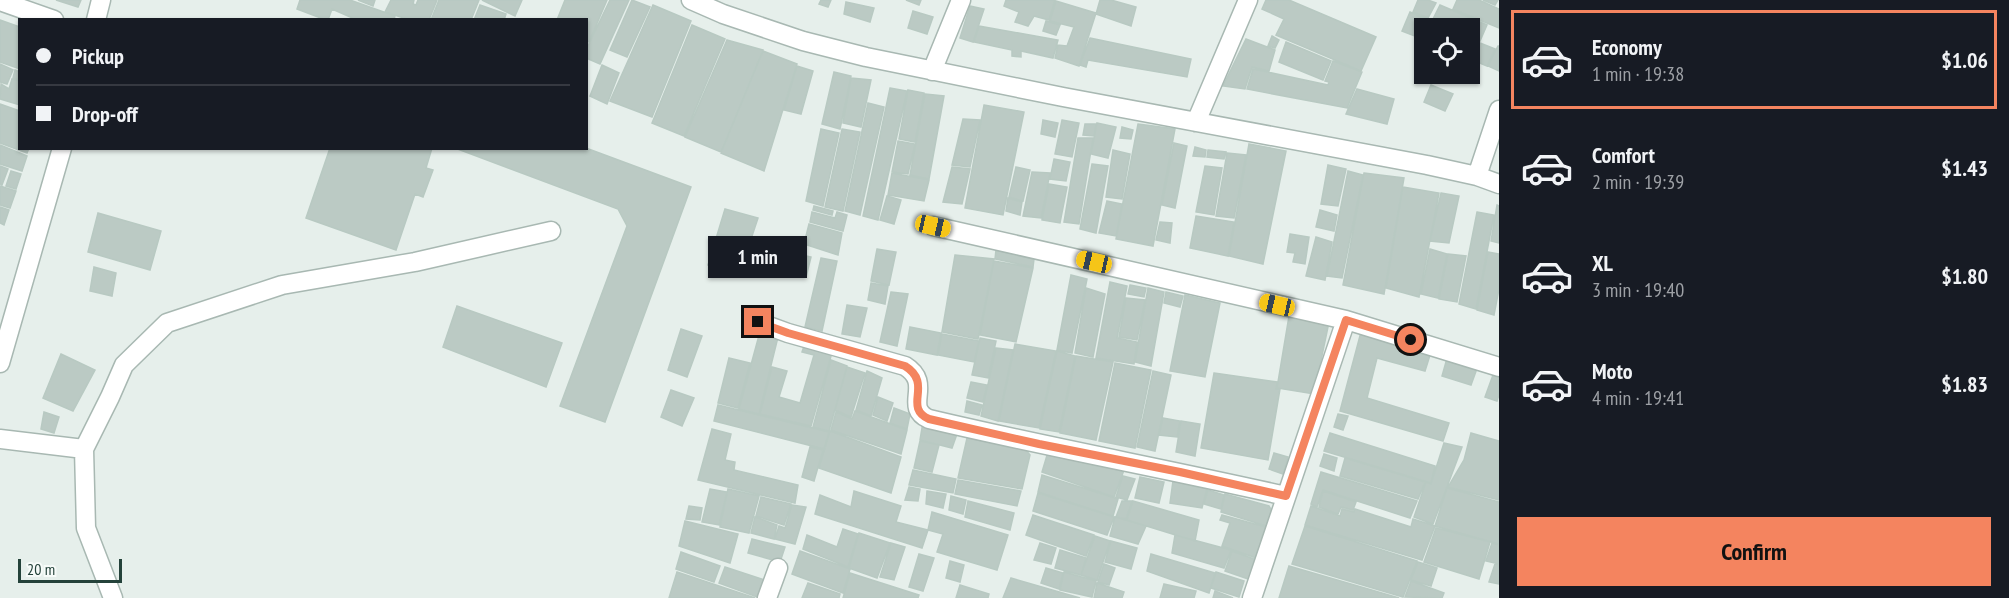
<!DOCTYPE html>
<html lang="en">
<head>
<meta charset="utf-8">
<style>
  body { margin:0; font-family:"PT Sans Narrow",sans-serif; background:#20242c; color:#f1f3f6; height:100vh; display:flex; flex-direction:column; font-size:22px; white-space:nowrap }
  * { box-sizing:border-box; margin:0 }
  p { font-size:20px; color:#9ea1a6 }
  .icon { flex:none; width:33px; height:33px; fill:none; stroke:currentColor; stroke-width:2; stroke-linecap:round; stroke-linejoin:round }
  .map { position:relative; flex:1; overflow:hidden }
  .side { display:flex; flex-direction:column; background:#171b24; width:510px }
  .side>* { flex:none }
  .banner { position:absolute; left:18px; top:18px; width:570px; height:132px; border-radius:0px; box-shadow:0 2px 4px #0004; display:grid; align-content:center; height:132px; padding:0 18px; background:#171b24 }
  .buttons { position:absolute; left:1414px; top:18px; display:grid; gap:12px }
  .buttons a { display:grid; place-items:center; width:66px; height:66px; border-radius:0px; background:#171b24; box-shadow:0 2px 4px #0004; font-size:30px }
  .scale { position:absolute; left:18px; bottom:15px; width:104px; box-sizing:border-box; padding-left:6px; border:3px solid #24423a; border-top:0; font-size:16px; line-height:21px; white-space:nowrap; color:#24423a; -webkit-text-stroke:4px #f7fbf9; paint-order:stroke }
  .end { position:absolute; width:27px; height:27px; margin:-14px; border:8px solid #f4845f; background:#111; box-shadow:0 0 0 3px #111 }
  .from { border-radius:50% }
  .bubble { position:absolute; height:42px; border-radius:0px; background:#171b24; box-shadow:0 2px 4px #0004; font-size:20px; font-weight:700; line-height:42px; text-align:center }
  .car { position:absolute; width:18px; height:36px; margin:-18px -9px; border-radius:8px; box-shadow:0 0 4px 2px #0007; background:linear-gradient(#f5c518 24%,#345 0 40%,#f5c518 0 76%,#345 0 86%,#f5c518 0) }
  .banner b { display:flex; align-items:center; gap:21px; height:57px; font-size:22px }
  .banner b+b { border-top:2px solid #363941 }
  .banner i { width:15px; height:15px; background:#f1f3f6 }
  ul { padding:10px 0 0; list-style:none }
  li { display:flex; align-items:center; gap:18px; height:99px; margin:0 12px 9px; padding:0 6px; border:3px solid transparent; border-radius:0px }
  li div { flex:1 }
  li b { display:block; font-size:22px }
  li em { font-style:normal; font-weight:700 }
  li.current { border-color:#f4845f }
  li>.icon { width:54px; height:54px; stroke-width:1.5 }
  .action { display:flex; gap:12px; margin-top:auto; padding:12px 18px }
  .action a { flex:1; height:69px; border-radius:0px; background:#f4845f; color:#111; font-size:24px; font-weight:700; line-height:69px; text-align:center }
  main { display:flex; flex:1; min-height:0 }
  .map>svg:first-child { display:block }
</style>
</head>
<body>
<main>
<div class="map">
<svg width="1499" height="598" viewBox="0 0 1499 598">
  <rect width="100%" height="100%" fill="#e6efeb"/>
  <path fill="#bbcac4" stroke="#b8c9c2" stroke-width="1.5" d="M56 0H81L78 7Z
    M300 0H350L395 16 394 20H357L332 9 328 20H326L297 9Z
    M358 0H375L373 6Z
    M391 0H414L413 4 416 5 418 0H437L429 20H410L385 12Z
    M439 0H479L471 20H431Z
    M482 0H522L515 16Z
    M565 0H607L589 42 586 41V20H557Z
    M610 0H629L600 64 586 58V50Z
    M632 0 650 7 627 57 610 50Z
    M821 0H831L828 7 819 4Z
    M906 0H921L919 5Z
    M1006 0H1055L1049 20 1034 16 1028 26 1015 22 1019 12 1004 6Z
    M1100 0H1111L1136 7 1131 26 1096 14Z
    M1266 0H1289L1376 37 1361 71 1276 35 1284 19 1262 9Z
    M1418 0H1428L1436 3 1428 18 1413 12Z
    M1457 0H1479L1499 9V28L1453 9Z
    M1483 0H1498L1495 5Z
    M1056 1 1096 13 1079 66 1055 58 1058 45 1067 46 1074 27 1050 21Z
    M846 2 874 8 870 22 844 14Z
    M480 5 506 14 504 20H474Z
    M653 5 691 21 652 117 610 101Z
    M1440 5 1487 25 1480 41 1470 37V28H1451L1432 21Z
    M970 6 984 9 973 42 960 38Z
    M913 11 933 17 927 34 908 28Z
    M1410 12 1447 28H1425V40L1402 31Z
    M0 20 20 27V69L0 62Z
    M1046 21 1060 25 1056 35 1043 31Z
    M692 25 725 39 684 136 652 123Z
    M979 26 1058 40 1053 58 1021 51V57L1012 56V50L974 42Z
    M1272 36 1279 40 1275 48 1268 46Z
    M1090 38 1191 59 1187 77 1088 60 1086 67 1080 65Z
    M1246 39 1275 50 1269 71 1252 67 1245 89 1223 86Z
    M1470 39 1495 49 1487 66 1470 59Z
    M727 40 763 50 721 152 685 137Z
    M1286 42 1331 61 1323 80 1279 62Z
    M1498 46H1499V71L1488 66Z
    M763 51 797 64 764 171 721 153Z
    M1333 61 1362 72 1347 108 1247 89 1253 69 1328 85 1329 82 1325 81Z
    M0 64 13 70 7 84 0 82Z
    M602 65 619 73 607 104 590 96Z
    M797 66 813 71 801 114 784 110Z
    M15 70 20 72V80L13 78Z
    M834 72 851 76 840 129 822 124Z
    M851 78 871 80 861 127 843 123Z
    M12 79 20 81V105L0 99 1 84 9 89Z
    M1431 85 1453 94 1445 111 1424 102Z
    M890 88 907 91 878 220 863 216Z
    M1357 89 1394 99 1387 124 1346 114Z
    M908 90 924 93 915 142 899 139Z
    M925 94 944 96 929 179 910 175Z
    M868 103 884 107 860 215 845 211Z
    M0 104 20 111V148H29L27 153 0 143Z
    M984 105 1024 112 1003 215 965 208Z
    M963 119 980 120 970 167 952 165Z
    M1043 120 1058 123 1055 137 1041 134Z
    M1062 120 1079 123 1072 157 1055 154Z
    M1097 123 1116 127 1108 158 1091 154Z
    M1085 124H1096L1094 136 1083 135Z
    M1138 124 1175 129 1153 246 1116 239Z
    M1122 127 1133 130 1131 139 1120 138Z
    M821 129 839 133 823 206 806 201Z
    M842 129 860 132 843 211 825 207Z
    M1078 138H1093L1079 224 1064 222Z
    M898 141 915 144 908 174 892 172Z
    M1174 143 1187 146 1175 208 1162 205Z
    M1249 144 1286 151 1263 264 1229 256Z
    M0 145 27 156 22 171 0 164Z
    M1195 147 1206 150 1205 157 1193 156Z
    M330 148H432L426 168 433 170 423 197 415 194 396 250 306 218Z
    M455 148H586L691 187 605 422 560 406 627 226 618 209Z
    M1113 150 1130 154 1122 199 1106 197Z
    M1208 150 1226 152 1224 159 1207 157Z
    M1227 153 1246 155 1234 218 1216 216Z
    M1054 159 1070 162 1066 181 1050 179Z
    M1092 164 1108 166 1096 233 1080 229Z
    M1328 165 1346 169 1338 206 1321 204Z
    M0 166 8 169 2 185 0 184Z
    M1205 166 1222 168 1214 215 1196 212Z
    M952 167 970 169 962 204 943 202Z
    M1016 167 1030 170 1023 201 1009 197Z
    M11 171 21 174 16 189 6 186Z
    M1348 171 1363 175 1342 278 1327 276Z
    M1032 172 1050 173 1041 218 1023 216Z
    M892 173 929 180 924 201 888 195Z
    M1364 173 1404 178 1384 294 1343 285Z
    M1049 184 1067 187 1060 223 1042 220Z
    M0 186 16 191 10 208 0 205Z
    M1403 187 1439 193 1419 297 1386 288Z
    M1441 193 1459 196 1449 243 1430 241Z
    M887 196 901 200 894 224 880 220Z
    M1008 198 1022 202 1020 215 1006 211Z
    M1107 201 1122 204 1116 236 1099 233Z
    M1497 205 1499 206V243L1491 241Z
    M814 206 833 211 832 215 813 210Z
    M0 207 9 210 4 225 0 223Z
    M725 209 758 218 739 275 708 265Z
    M1320 210 1337 215 1334 231 1316 227Z
    M812 212 835 218 837 212 847 215 843 231 810 222Z
    M1477 212 1494 215 1476 309 1459 304Z
    M98 213 161 231 150 270 88 252Z
    M1196 216 1234 222 1228 256 1190 248Z
    M1160 222 1172 223 1170 243 1156 240Z
    M809 224 842 233 838 255 804 244Z
    M1290 234 1309 237 1305 264 1293 262 1295 253 1287 252Z
    M1316 237 1332 242 1325 280 1306 276Z
    M877 249 896 252 889 285 871 281Z
    M1430 249 1447 254 1438 298 1421 294Z
    M996 250 1034 259 1033 267 995 259Z
    M1488 252 1499 254V289L1494 315 1477 310Z
    M1448 254 1466 256 1457 302 1439 299Z
    M802 255 811 257 806 277 796 274Z
    M955 255 994 259 978 339 942 332Z
    M821 258 837 261 822 331 805 327Z
    M994 261 1033 268 1016 342 980 335Z
    M94 267 116 273 112 296 90 291Z
    M1071 275 1087 279 1072 353 1057 350Z
    M1110 282 1127 286 1117 338 1137 342 1134 364 1096 358Z
    M871 283 888 286 885 304 868 300Z
    M1130 285 1146 288 1144 297 1128 294Z
    M1086 288 1105 294 1093 357 1075 353Z
    M1148 288 1164 292 1151 366 1135 362Z
    M891 292 908 294 897 346 880 342Z
    M1166 292 1183 296 1180 307 1164 303Z
    M1185 295 1220 303 1205 377 1170 371Z
    M1126 298 1145 300 1137 340 1119 337Z
    M847 305 867 308 860 337 842 334Z
    M457 306 562 343 546 387 443 347Z
    M1289 316 1329 322 1314 394 1277 388Z
    M910 327 941 333 937 355 906 349Z
    M761 328 779 333 759 414 739 409Z
    M681 329 702 336 687 377 668 370Z
    M1361 332 1431 352 1425 371 1377 358 1367 398 1449 423 1443 441 1340 411Z
    M942 334 979 341 974 362 938 355Z
    M980 338 996 341 988 378 972 375Z
    M805 343 833 349 811 426 760 414 772 367 787 371 779 397 800 403 814 355 802 352Z
    M1015 344 1056 351 1039 428 999 421Z
    M996 348 1013 350 998 421 981 416Z
    M1057 351 1075 356 1059 432 1040 429Z
    M61 354 95 370 73 411 43 398Z
    M1448 355 1479 363 1471 385 1442 376Z
    M1076 356 1113 362 1096 440 1060 433Z
    M729 358 750 363 738 408 718 403Z
    M831 360 847 366 829 431 813 427Z
    M1115 363 1151 370 1135 448 1099 441Z
    M847 367 865 373 851 417 835 410Z
    M867 371 882 378 871 416 856 410Z
    M1153 371 1171 375 1155 451 1137 447Z
    M1214 373 1277 382 1276 389H1280L1268 460 1201 448Z
    M1493 375 1499 377V395L1497 401 1485 397Z
    M971 382 987 385 983 402 967 398Z
    M671 390 694 398 682 426 661 417Z
    M878 397 893 403 887 421 873 415Z
    M967 401 982 405 979 415 965 412Z
    M718 405 829 432 824 449 714 421Z
    M894 408 910 414 907 429 890 423Z
    M855 411 907 430 901 454 831 430 836 412 852 419Z
    M44 412 59 417 54 433 41 429Z
    M1338 414 1348 416 1343 430 1334 427Z
    M1163 418 1180 421 1177 437 1159 435Z
    M1181 421 1200 424 1195 456 1176 452Z
    M923 422 957 434 952 448 920 440Z
    M712 429 731 434 725 460 735 462 734 470 798 485 795 503 698 480Z
    M830 431 901 457 891 493 819 468Z
    M1330 433 1435 466 1431 483 1324 451Z
    M1471 433 1499 441V500L1448 487 1464 460Z
    M967 438 1025 449 1030 455 1022 489 958 478Z
    M920 441 939 445 932 472 914 468Z
    M1444 443 1462 447 1433 524 1414 517 1426 482 1431 484Z
    M810 447 823 450 814 481 802 477Z
    M1048 452 1124 470 1114 497 1042 472Z
    M1274 453 1288 457 1283 474 1269 469Z
    M1324 454 1337 458 1334 471 1320 466Z
    M1345 458 1425 482 1418 499 1340 476Z
    M913 470 956 479 953 493 909 485Z
    M1321 472 1417 501 1410 518 1323 490 1317 507 1311 504Z
    M1042 475 1118 499 1113 516 1038 492Z
    M1123 476 1135 479 1127 500 1116 497Z
    M1140 477 1164 482 1159 503 1135 498Z
    M958 480 1021 491 1017 506 955 494Z
    M1173 481 1207 488 1202 508 1170 503Z
    M909 487 920 489 918 501 905 500Z
    M1447 488 1499 502V544L1435 526Z
    M710 489 727 492 719 525 702 522Z
    M728 489 759 496 749 533 720 527Z
    M1208 490 1224 495 1221 509 1204 504Z
    M854 491 901 506 896 522 928 530 922 548 815 514 820 495 851 507Z
    M927 491 946 494 943 508 926 504Z
    M1323 491 1356 502 1353 510 1341 507 1338 514 1319 507Z
    M1038 493 1114 517 1107 535 1033 511Z
    M1225 494 1269 506 1276 518 1273 528 1221 512Z
    M951 496 966 500 963 514 949 510Z
    M761 497 791 504 784 525 756 516Z
    M968 501 1014 513 1010 530 965 517Z
    M1122 501H1132L1126 519 1116 517Z
    M1133 501 1199 520 1195 541 1127 520Z
    M792 505 806 507 795 544 775 539 779 526 785 528Z
    M689 506 702 508 700 520 686 519Z
    M1311 506 1340 516 1342 509 1354 512 1355 509 1411 527 1413 519 1435 526 1422 560 1305 525Z
    M932 512 1008 535 997 570 937 552 943 534 928 530Z
    M1033 515 1094 535 1086 556 1026 535Z
    M1222 515 1273 529 1262 560 1222 546 1230 523 1220 520Z
    M755 517 777 525 774 539 751 533Z
    M1115 517 1146 526 1138 544 1110 536Z
    M685 521 738 534 730 563 679 546Z
    M1305 526 1417 561 1403 597 1292 564Z
    M1436 528 1490 542 1479 579 1424 562Z
    M843 529 858 534 848 567 803 549 807 535 837 547Z
    M859 533 890 543 877 578 849 568Z
    M1175 535 1231 550 1224 568 1172 553Z
    M1095 536 1110 541 1097 580 1081 575Z
    M752 539 785 547 780 562 748 553Z
    M1111 541 1137 548 1131 569 1105 562Z
    M891 543 905 547 894 580 880 577Z
    M1040 543 1056 548 1051 564 1034 560Z
    M1492 543 1499 545V564L1486 561Z
    M1060 550 1086 558 1081 575 1055 568Z
    M800 551 850 569 843 593 792 574Z
    M1232 551 1262 562 1254 581 1225 571Z
    M681 552 720 566 714 582 676 569Z
    M919 554 934 558 923 591 909 587Z
    M1151 554 1215 573 1209 593 1147 571Z
    M950 561 964 565 960 582 946 578Z
    M1418 562 1437 568 1431 586 1411 580Z
    M1104 564 1115 568 1109 585 1098 582Z
    M1495 564 1499 565V584L1489 582Z
    M1289 566 1399 598H1279Z
    M725 567 768 581 760 598 719 583Z
    M1046 568 1063 573 1059 589 1041 583Z
    M677 572 755 598H669Z
    M1064 572 1096 581 1092 597 1060 590Z
    M1216 572 1244 581 1239 597 1211 588Z
    M850 573 919 595 918 598H843Z
    M1011 578 1080 598H1003Z
    M1411 581 1444 593 1442 598 1405 597Z
    M808 583 840 594 839 598H802Z
    M1097 583 1124 592 1122 598H1094Z
    M1164 584 1196 591 1194 598H1160Z
    M960 585 989 594 988 598H956Z
    M1215 591 1233 598H1213Z"/>
  <g fill="none" stroke-linecap="round" stroke-linejoin="round">
    <g stroke="#a8b8b2" stroke-width="21">
      <path id="service" d="M0 439 84 449
        M113 598 86 528 84 449 110 397 124 365 167 323 282 285 415 262 551 231"/>
    </g>
    <g stroke="#a8b8b2" stroke-width="21">
      <path id="minor" d="M691 0 723 14 803 41 866 57 1063 97 1427 165 1477 176 1499 184
        M0 1 54 20
        M96 20 101 0
        M932 71 961 0
        M1196 122 1248 0
        M1477 176 1499 110
        M933 226 1346 320 1499 367
        M758 322 788 333 905 366C934 384 902 407 929 419 1047 447 1167 469 1286 496
        M0 363 62 148
        M767 598 778 568
        M1252 598 1346 320"/>
    </g>
    <use href="#service" stroke="#fff" stroke-width="18"/>
    <use href="#minor" stroke="#fff" stroke-width="18"/>
  </g>
  <g fill="none" stroke-linecap="round" stroke-linejoin="round">
    <path stroke="#f4845f" stroke-width="8" d="M758 322 788 333 905 366C934 384 902 407 929 419L1039 444 1180 472 1286 496 1346 320 1411 340"/>
  </g>
</svg>
<div class="buttons">
<a><svg class="icon" aria-label="locate" viewBox="0 0 24 24"><circle cx="12" cy="12" r="6"/><path d="M12 2v4M12 18v4M2 12h4M18 12h4"/></svg></a>
</div>
<div class="scale">20 m</div>
<i class="end from" style="left:1411px;top:340px"></i>
<i class="end" style="left:758px;top:322px"></i>
<div class="bubble" style="left:708px;top:236px;width:99px">1 min</div>
<i class="car" style="left:933px;top:226px;rotate:103deg"></i>
<i class="car" style="left:1094px;top:262px;rotate:283deg"></i>
<i class="car" style="left:1277px;top:305px;rotate:283deg"></i>
<div class="banner">
<b><i class="from"></i>Pickup</b>
<b><i></i>Drop-off</b>
</div>
</div>
<section class="side">
<ul>
<li class="current"><svg class="icon" aria-label="car" viewBox="0 0 24 24"><path d="M5 17H2v-5l4-1 3-4h7l3 4 3 1v5h-3M9 17h6M6 11h13"/><circle cx="7" cy="17" r="2"/><circle cx="17" cy="17" r="2"/></svg><div><b>Economy</b><p>1 min · 19:38</p></div><em>$1.06</em></li>
<li><svg class="icon" aria-label="car" viewBox="0 0 24 24"><path d="M5 17H2v-5l4-1 3-4h7l3 4 3 1v5h-3M9 17h6M6 11h13"/><circle cx="7" cy="17" r="2"/><circle cx="17" cy="17" r="2"/></svg><div><b>Comfort</b><p>2 min · 19:39</p></div><em>$1.43</em></li>
<li><svg class="icon" aria-label="car" viewBox="0 0 24 24"><path d="M5 17H2v-5l4-1 3-4h7l3 4 3 1v5h-3M9 17h6M6 11h13"/><circle cx="7" cy="17" r="2"/><circle cx="17" cy="17" r="2"/></svg><div><b>XL</b><p>3 min · 19:40</p></div><em>$1.80</em></li>
<li><svg class="icon" aria-label="car" viewBox="0 0 24 24"><path d="M5 17H2v-5l4-1 3-4h7l3 4 3 1v5h-3M9 17h6M6 11h13"/><circle cx="7" cy="17" r="2"/><circle cx="17" cy="17" r="2"/></svg><div><b>Moto</b><p>4 min · 19:41</p></div><em>$1.83</em></li>
</ul>
<div class="action"><a>Confirm</a></div>
</section>
</main>
</body>
</html>
